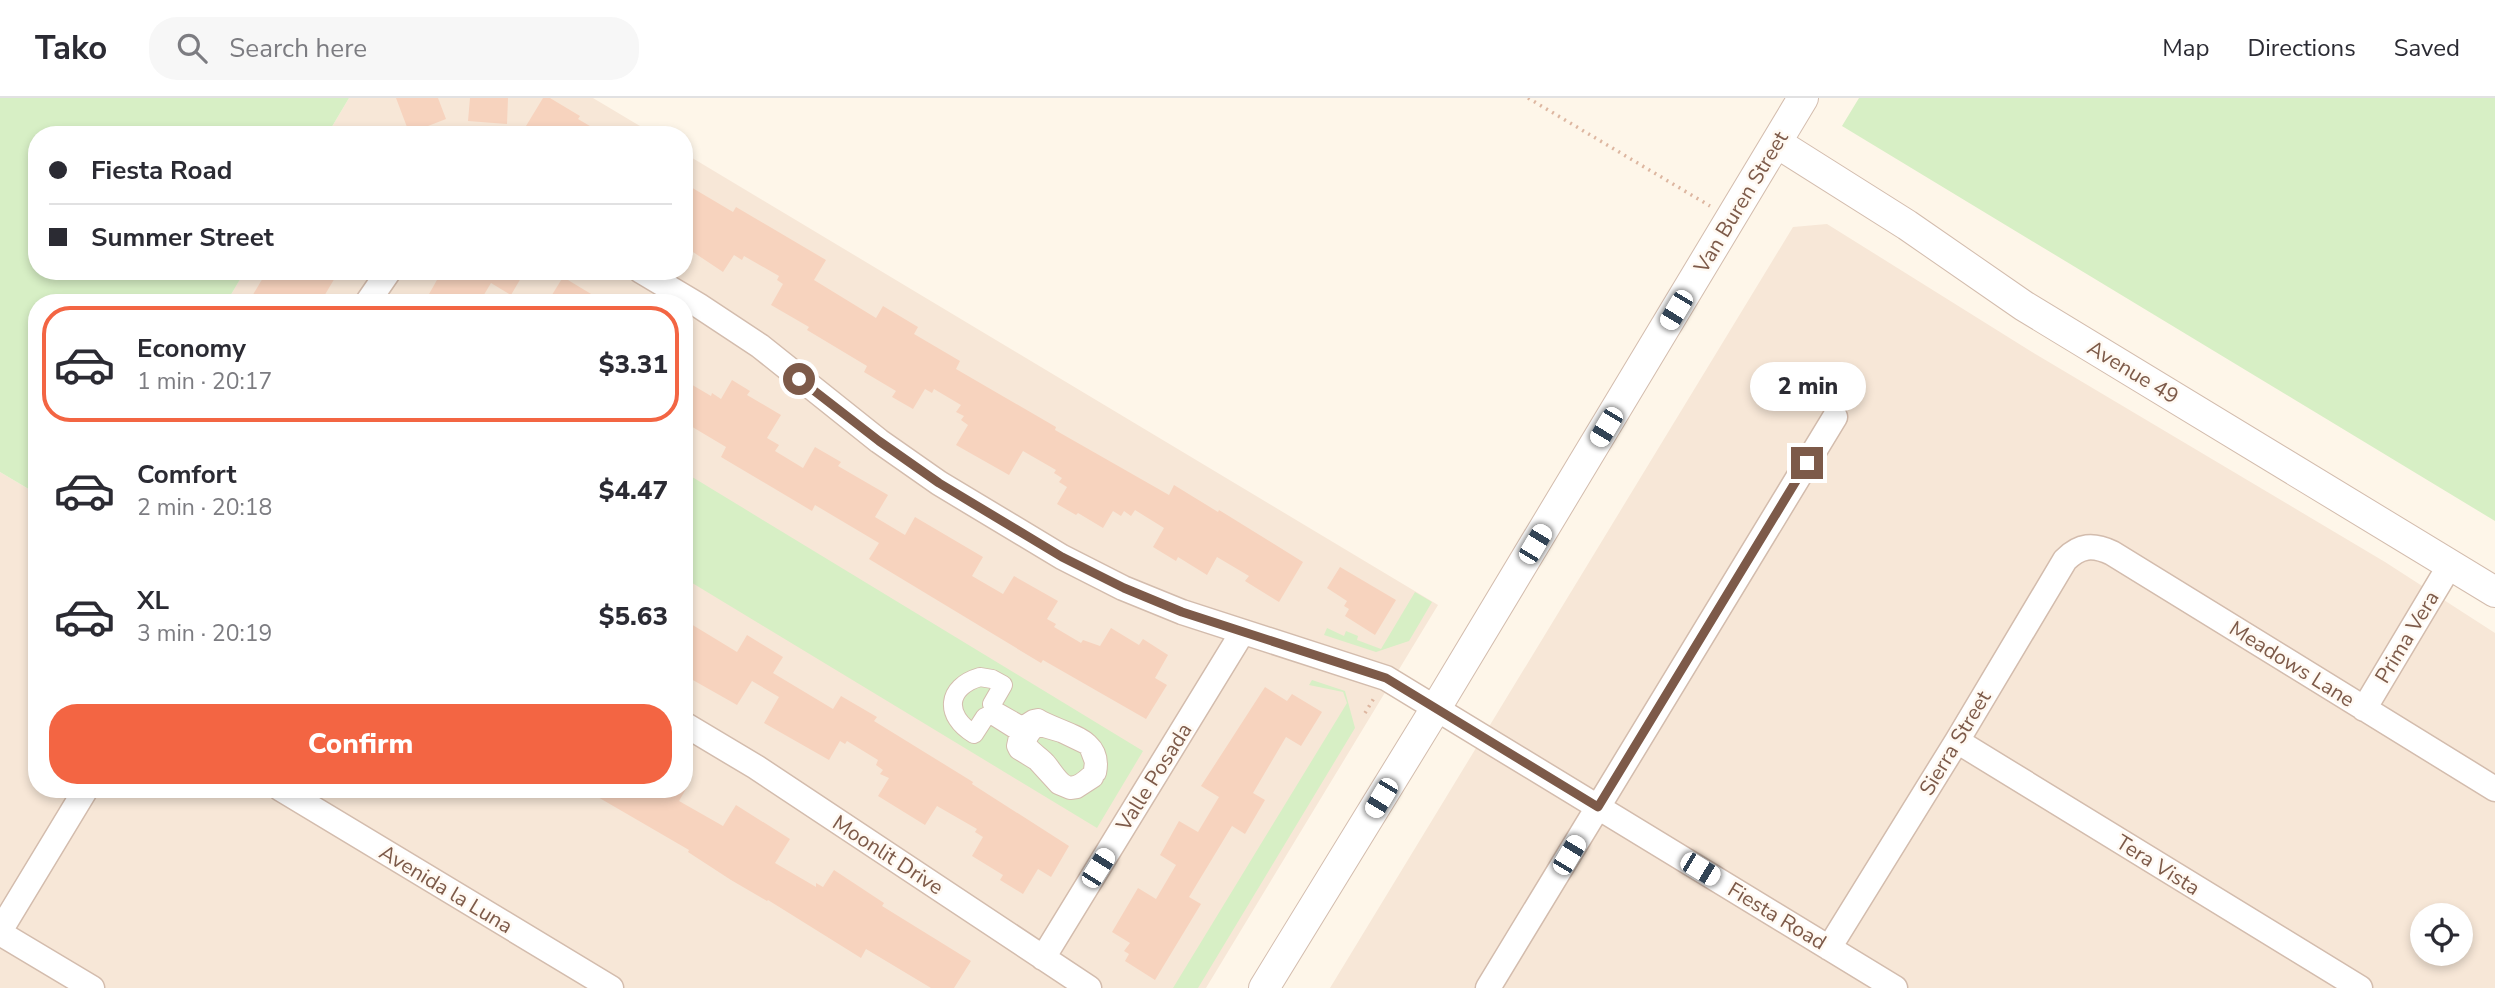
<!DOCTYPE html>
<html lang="en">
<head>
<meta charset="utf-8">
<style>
  body { margin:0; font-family:"Nunito Sans",sans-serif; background:#f7f7f7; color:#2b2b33; height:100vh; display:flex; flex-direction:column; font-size:26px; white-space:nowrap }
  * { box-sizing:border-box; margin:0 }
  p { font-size:23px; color:#7c7c81 }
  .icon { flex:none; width:38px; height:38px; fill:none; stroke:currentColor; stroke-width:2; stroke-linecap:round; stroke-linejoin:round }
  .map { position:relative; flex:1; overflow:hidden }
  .side { position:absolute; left:28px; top:196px; width:665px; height:504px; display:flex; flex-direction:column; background:#fff; border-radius:28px; box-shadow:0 4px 10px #0003 }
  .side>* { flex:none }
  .hud { position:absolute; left:28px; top:28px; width:665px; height:154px; border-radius:28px; box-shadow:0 4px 10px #0003; display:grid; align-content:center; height:154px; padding:0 21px; background:#fff }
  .fabs { position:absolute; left:2410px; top:805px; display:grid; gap:14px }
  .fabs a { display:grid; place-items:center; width:63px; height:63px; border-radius:50%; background:#fff; box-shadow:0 4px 10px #0003; font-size:35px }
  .end { position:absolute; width:32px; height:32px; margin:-16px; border:9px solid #7d5a49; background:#fff; box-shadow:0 0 0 4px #fff }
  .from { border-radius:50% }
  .bubble { position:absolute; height:49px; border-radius:24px; background:#fff; box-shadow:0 4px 10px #0003; font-size:23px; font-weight:800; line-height:49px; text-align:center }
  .car { position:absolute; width:21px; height:42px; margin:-21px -10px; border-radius:9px; box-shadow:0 0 5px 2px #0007; background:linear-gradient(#fff 24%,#345 0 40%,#fff 0 76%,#345 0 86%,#fff 0) }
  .hud b { display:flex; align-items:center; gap:24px; height:66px; font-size:26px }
  .hud b+b { border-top:2px solid #e1e1e2 }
  .hud i { width:18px; height:18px; background:#2b2b33 }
  ul { padding:12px 0 0; list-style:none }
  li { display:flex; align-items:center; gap:21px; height:116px; margin:0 14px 10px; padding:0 7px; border:4px solid transparent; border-radius:28px }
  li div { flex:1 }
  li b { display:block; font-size:26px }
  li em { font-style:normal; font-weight:800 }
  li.active { border-color:#f36543 }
  li>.icon { width:63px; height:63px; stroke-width:1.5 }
  .button { display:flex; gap:14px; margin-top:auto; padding:14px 21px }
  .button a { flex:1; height:80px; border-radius:28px; background:#f36543; color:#fff; font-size:28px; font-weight:800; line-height:80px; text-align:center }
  header { display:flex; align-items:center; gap:42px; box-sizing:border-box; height:98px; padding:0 35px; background:#fff; border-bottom:2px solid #e1e1e2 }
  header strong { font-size:33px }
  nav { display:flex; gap:38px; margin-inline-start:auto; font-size:24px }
  .search { width:490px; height:63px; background:#f7f7f7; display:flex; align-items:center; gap:18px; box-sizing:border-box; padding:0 24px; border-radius:28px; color:#7c7c81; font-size:26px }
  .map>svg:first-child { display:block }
</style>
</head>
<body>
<header>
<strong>Tako</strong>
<div class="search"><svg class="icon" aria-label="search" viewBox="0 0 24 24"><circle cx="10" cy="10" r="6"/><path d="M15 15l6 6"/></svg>Search here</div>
<nav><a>Map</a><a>Directions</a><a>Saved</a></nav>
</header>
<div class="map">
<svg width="2495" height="890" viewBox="0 0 2495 890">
  <rect width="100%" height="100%" fill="#fef6e9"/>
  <path fill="#f7e7d7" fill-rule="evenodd" d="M349 0H593L655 37H327Z
    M684 55 1438 507 1206 890H0V374L37 396V691H684V205H226L245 173H684Z
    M1827 126 2037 257 2385 464 2495 535V890H1330L1793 129ZM2422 817H2460V856H2422Z"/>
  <path fill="#d7efc5" d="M0 0H349L327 37H37V173H245L226 205H37V396L0 374Z
    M1859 0H2495V423L1842 28Z
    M684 374 1143 653 1097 730 684 480Z
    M1415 494 1432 504 1409 543 1376 554 1324 537 1327 530 1344 538 1346 533 1358 538 1357 542 1381 551Z
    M1312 582 1345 593 1355 630 1198 890H1173L1347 605 1343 594 1309 587Z"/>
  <path fill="#f7d3be" d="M396 0H438L446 21 428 28 432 37H410Z
    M470 0H508L507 26 468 23Z
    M543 0H550L580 18 578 21 605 37H531L536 29 526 28Z
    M684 85 733 114 736 109 826 162 814 182 876 220 883 208 918 229 914 236 960 263 956 271 1056 329 1055 332 1169 397 1174 387 1218 414 1219 412 1303 464 1279 504 1245 483 1249 478 1217 459 1207 477 1178 459 1176 463 1153 449 1164 430 1135 412 1131 418 1124 413 1121 418 1113 413 1103 430 1078 415 1076 417 1057 406 1067 389 1059 384 1062 380 1054 375 1056 372 1023 353 1009 377 956 347 968 327 961 322 964 318 956 314 961 307 934 291 932 295 925 291 913 311 892 299 896 293 864 274 867 268 807 232 809 229 771 207 783 186 777 182 779 178 744 158 742 162 734 157 723 174 684 148Z
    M267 173H339L320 205H248Z
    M442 173H525L511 197 491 185 479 205H424Z
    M563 179 606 205H547Z
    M684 282 711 298 712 295 721 301 732 282 750 293 747 297 781 317 767 340 779 347 775 353 803 370 815 349 841 364 838 368 888 397 875 419 905 437 915 419 983 459 972 478 1003 496 1014 478 1058 503 1047 521 1056 526 1054 529 1081 545 1083 542 1100 548 1111 530 1139 547 1143 541 1168 557 1155 580 1167 587 1146 621 1043 562 1041 565 869 461 879 445 815 407 812 413 721 359 726 349 684 324Z
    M1340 469 1396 502 1375 537 1345 518 1349 511 1344 508 1347 503 1327 490Z
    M691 526 737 554 747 537 783 559 773 575 833 611 841 598 877 619 874 623 973 684 972 686 1069 748 1051 779 1038 771 1023 796 1000 782 1003 777 972 758 983 739 975 734 977 731 937 708 925 727 878 698 889 680 880 676 883 672 876 667 878 662 847 643 845 646 840 643 829 662 764 625 779 599 752 583 737 607 684 577V537Z
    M1265 589 1287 603 1292 596 1322 614 1301 648 1286 639 1253 695 1265 702 1245 736 1232 728 1189 799 1201 806 1155 882 1125 863 1129 856 1124 853 1130 845 1112 834 1138 790 1156 801 1176 767 1160 757 1179 723 1198 734 1219 699 1201 688Z
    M584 691H686L679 703 723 728 736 707 790 741 775 765 816 789V785L823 789 834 772 884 805 882 808 971 863 954 890H931L866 851 861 860 768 802 767 803 731 782 688 754 689 752Z"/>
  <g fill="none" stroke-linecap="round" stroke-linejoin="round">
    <g stroke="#d3bcad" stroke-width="20">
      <path id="pedestrian" d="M980 579 992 581 1003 587 992 606 994 612 1022 628 1033 621 1038 620C1062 635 1105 637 1097 675L1093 672 1094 664 1088 648 1061 635 1044 630H1036C1017 648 1035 652 1046 664 1059 679 1065 700 1089 678L1094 680 1077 691 1070 692 1058 687 1036 663 1018 652 1016 648 1019 634 992 617 985 619 974 636C944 618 946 589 980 579Z"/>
    </g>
    <g stroke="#d3bcad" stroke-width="27">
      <path id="minor" d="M641 173 698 207 760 248 879 343 939 385 1062 459 1123 490 1182 514 1386 580 1895 890
        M367 205 389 173
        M2364 611 2450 467
        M684 626 756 669 1089 890
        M1957 643 2360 890
        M281 691 611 890
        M0 833 86 691
        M0 835 92 890
        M1829 850 1957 643 2065 462C2080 447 2093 446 2112 455L2495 691
        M1043 860 1242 535
        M1488 890 1835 319"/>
    </g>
    <g stroke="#d3bcad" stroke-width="32">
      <path id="tertiary" d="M1777 45 1907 127 2024 208 2495 494
        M1264 890 1436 610 1803 0"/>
    </g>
    <path stroke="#ddb6a0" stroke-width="3.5" stroke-dasharray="2 5" stroke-linecap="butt" d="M1528 0 1710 108
      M1365 615 1374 600"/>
    <use href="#pedestrian" stroke="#fff" stroke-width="18"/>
    <use href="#minor" stroke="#fff" stroke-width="24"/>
    <use href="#tertiary" stroke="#fff" stroke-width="30"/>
  </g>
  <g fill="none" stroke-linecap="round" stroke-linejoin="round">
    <path stroke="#7d5a49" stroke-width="9" d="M799 281 879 343 939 385 1062 459 1124 490 1182 514 1386 580 1598 709 1807 365"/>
  </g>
  <g text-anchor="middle" stroke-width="5" stroke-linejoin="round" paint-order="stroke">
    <g font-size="21" fill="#7d5a49" stroke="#fff9f2">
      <text transform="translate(1741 104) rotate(-59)" y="7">Van Buren Street</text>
      <text transform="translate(2133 274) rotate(31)" y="7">Avenue 49</text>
      <text transform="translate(2407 539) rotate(-59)" y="7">Prima Vera</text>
      <text transform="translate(2292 566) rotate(32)" y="7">Meadows Lane</text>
      <text transform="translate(1955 645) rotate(-59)" y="7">Sierra Street</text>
      <text transform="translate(1154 679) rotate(-58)" y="7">Valle Posada</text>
      <text transform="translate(888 757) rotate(33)" y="7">Moonlit Drive</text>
      <text transform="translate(2158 767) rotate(32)" y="7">Tera Vista</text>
      <text transform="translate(446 791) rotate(31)" y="7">Avenida la Luna</text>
      <text transform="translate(1777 818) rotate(31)" y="7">Fiesta Road</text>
    </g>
  </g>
</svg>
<div class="fabs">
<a><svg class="icon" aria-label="locate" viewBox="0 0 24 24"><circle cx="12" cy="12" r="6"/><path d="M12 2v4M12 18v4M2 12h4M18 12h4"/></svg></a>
</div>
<i class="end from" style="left:799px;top:281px"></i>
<i class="end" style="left:1807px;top:365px"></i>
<div class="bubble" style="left:1750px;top:264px;width:116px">2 min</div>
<i class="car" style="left:1676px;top:212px;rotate:211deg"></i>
<i class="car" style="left:1606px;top:329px;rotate:211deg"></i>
<i class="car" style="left:1535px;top:446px;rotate:31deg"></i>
<i class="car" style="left:1381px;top:700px;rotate:211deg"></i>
<i class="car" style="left:1569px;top:757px;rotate:31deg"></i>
<i class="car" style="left:1098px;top:770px;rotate:32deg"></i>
<i class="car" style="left:1700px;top:771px;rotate:121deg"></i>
<div class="hud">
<b><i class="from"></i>Fiesta Road</b>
<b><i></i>Summer Street</b>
</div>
<section class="side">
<ul>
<li class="active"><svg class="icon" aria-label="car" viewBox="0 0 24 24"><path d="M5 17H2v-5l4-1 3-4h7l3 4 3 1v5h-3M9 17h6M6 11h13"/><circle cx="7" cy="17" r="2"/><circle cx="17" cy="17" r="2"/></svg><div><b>Economy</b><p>1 min · 20:17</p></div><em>$3.31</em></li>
<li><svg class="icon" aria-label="car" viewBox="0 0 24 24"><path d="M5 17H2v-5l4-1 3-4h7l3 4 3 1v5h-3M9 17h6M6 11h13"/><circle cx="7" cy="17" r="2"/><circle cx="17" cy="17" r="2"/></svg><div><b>Comfort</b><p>2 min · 20:18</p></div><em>$4.47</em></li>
<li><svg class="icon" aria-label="car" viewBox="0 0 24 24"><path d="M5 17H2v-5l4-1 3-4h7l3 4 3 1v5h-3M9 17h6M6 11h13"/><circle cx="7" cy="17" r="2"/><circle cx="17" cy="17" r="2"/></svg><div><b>XL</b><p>3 min · 20:19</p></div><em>$5.63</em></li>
</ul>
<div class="button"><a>Confirm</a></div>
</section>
</div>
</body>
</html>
